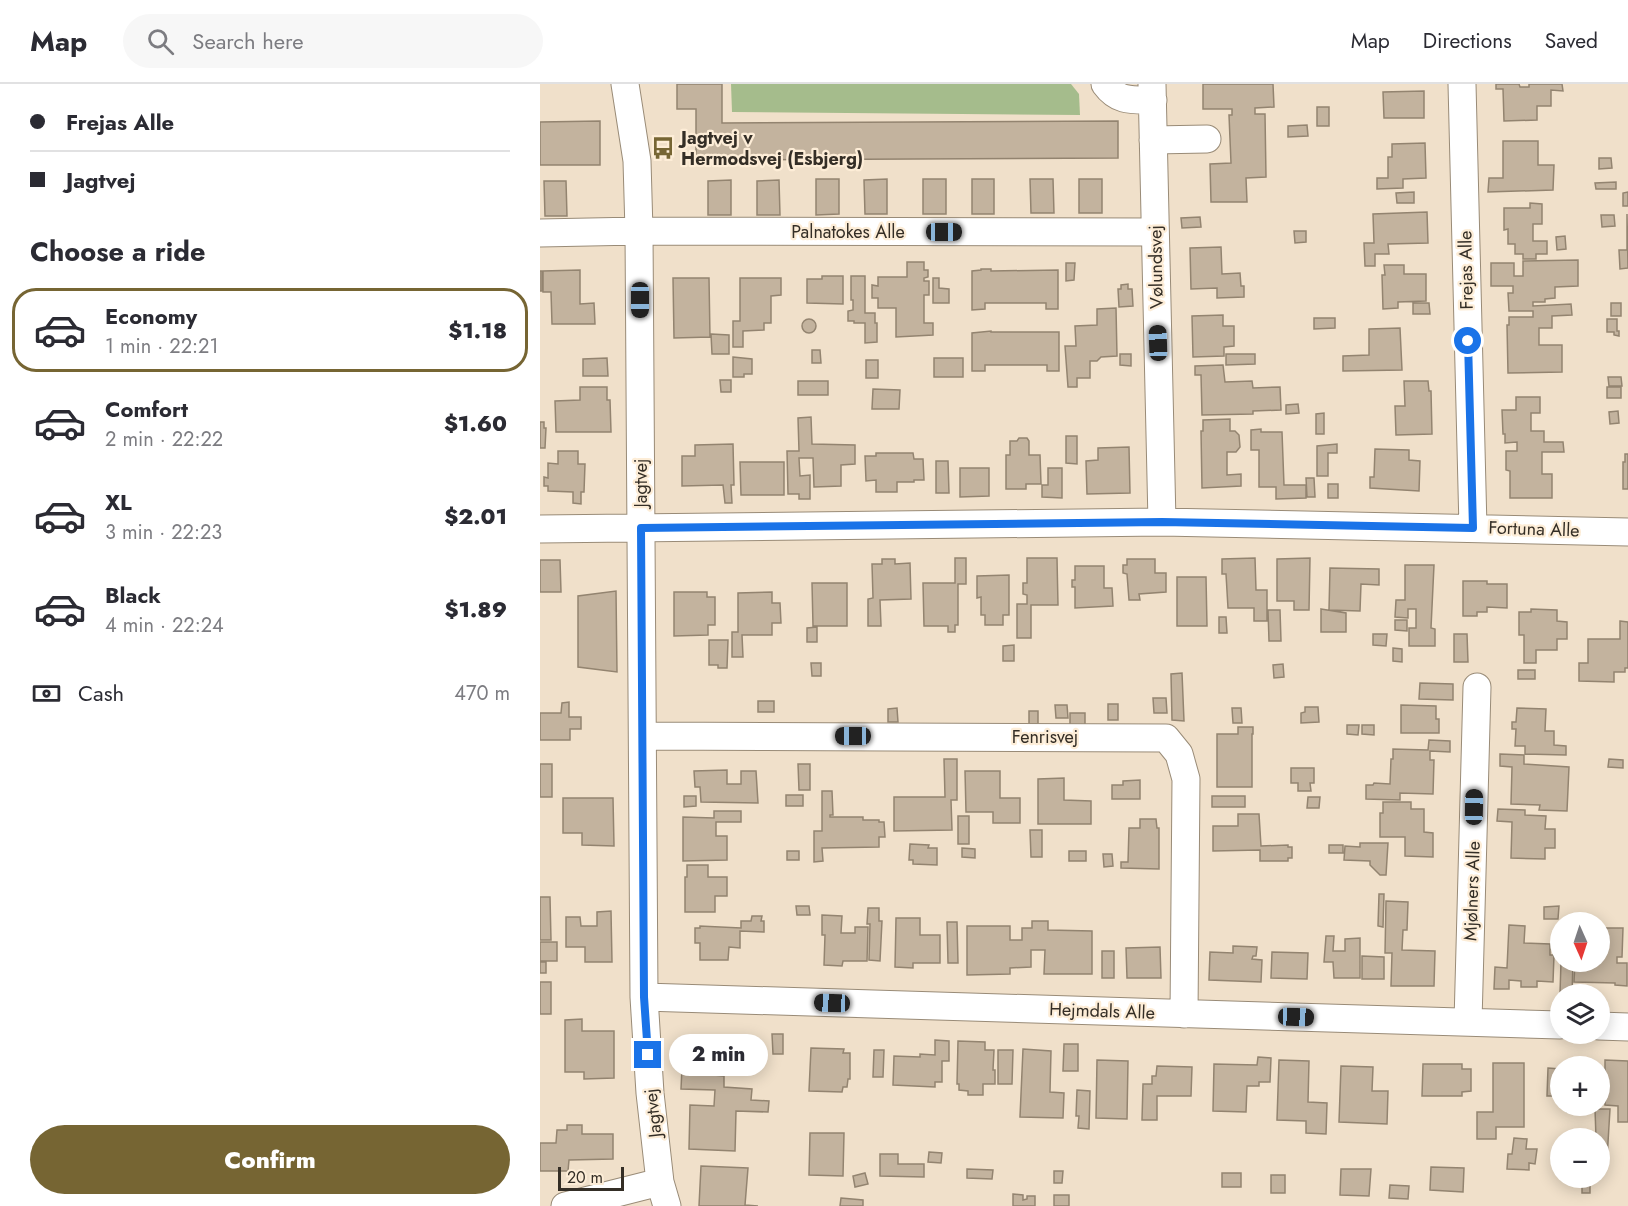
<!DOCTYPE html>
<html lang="en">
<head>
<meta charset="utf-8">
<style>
  body { margin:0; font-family:Jost,sans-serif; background:#f7f7f7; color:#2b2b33; height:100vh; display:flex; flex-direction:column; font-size:22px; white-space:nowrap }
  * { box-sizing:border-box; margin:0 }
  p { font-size:20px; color:#7c7c81 }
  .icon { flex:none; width:33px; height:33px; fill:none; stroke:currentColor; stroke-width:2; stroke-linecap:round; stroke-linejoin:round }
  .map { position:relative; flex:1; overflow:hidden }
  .drawer { display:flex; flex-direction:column; background:#fff; width:540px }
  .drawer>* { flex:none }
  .guide { display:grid; align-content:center; height:132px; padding:0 30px; background:#fff }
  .needle { width:39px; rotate:177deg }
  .fabs { position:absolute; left:1010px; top:828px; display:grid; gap:12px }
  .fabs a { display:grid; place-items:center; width:60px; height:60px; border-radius:50%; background:#fff; box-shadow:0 3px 15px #0003; font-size:30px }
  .scale { position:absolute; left:18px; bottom:15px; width:66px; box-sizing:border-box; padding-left:6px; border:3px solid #342e26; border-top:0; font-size:16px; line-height:21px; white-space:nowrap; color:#342e26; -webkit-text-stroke:4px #fdedd7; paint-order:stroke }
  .end { position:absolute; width:27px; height:27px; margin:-14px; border:8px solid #1a73e8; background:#fff; box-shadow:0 0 0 3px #fff }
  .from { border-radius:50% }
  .bubble { position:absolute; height:42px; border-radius:21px; background:#fff; box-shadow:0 3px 15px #0003; font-size:20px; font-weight:800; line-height:42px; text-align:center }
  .car { position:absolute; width:18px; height:36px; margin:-18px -9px; border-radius:8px; box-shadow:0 0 4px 2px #0007; background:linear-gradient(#222 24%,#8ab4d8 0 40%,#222 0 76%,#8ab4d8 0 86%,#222 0) }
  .guide b { display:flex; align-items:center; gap:21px; height:57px; font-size:22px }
  .guide b+b { border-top:2px solid #e1e1e2 }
  .guide i { width:15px; height:15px; background:#2b2b33 }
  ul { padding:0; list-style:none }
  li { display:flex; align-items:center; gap:18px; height:84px; margin:0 12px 9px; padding:0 18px; border:3px solid transparent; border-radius:24px }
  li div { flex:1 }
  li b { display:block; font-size:22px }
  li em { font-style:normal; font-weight:800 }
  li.on { border-color:#766533 }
  li>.icon { width:54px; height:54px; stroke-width:1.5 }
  h2 { padding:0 30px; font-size:27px; line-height:72px }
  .pay { display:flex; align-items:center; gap:15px; height:66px; padding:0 30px; font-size:22px }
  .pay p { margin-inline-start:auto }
  .primary-button { display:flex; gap:12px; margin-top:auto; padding:12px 30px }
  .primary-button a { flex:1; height:69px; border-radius:36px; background:#766533; color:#fff; font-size:24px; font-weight:800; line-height:69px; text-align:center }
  header { display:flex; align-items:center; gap:36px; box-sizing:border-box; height:84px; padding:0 30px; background:#fff; border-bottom:2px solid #e1e1e2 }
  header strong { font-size:28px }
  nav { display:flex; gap:33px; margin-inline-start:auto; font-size:21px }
  .search { width:420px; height:54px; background:#f7f7f7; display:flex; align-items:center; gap:15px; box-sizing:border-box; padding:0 21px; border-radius:33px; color:#7c7c81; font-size:22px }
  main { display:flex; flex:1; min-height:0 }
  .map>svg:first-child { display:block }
</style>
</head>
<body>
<header>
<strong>Map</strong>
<div class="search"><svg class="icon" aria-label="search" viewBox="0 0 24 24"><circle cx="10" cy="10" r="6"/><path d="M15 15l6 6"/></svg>Search here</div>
<nav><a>Map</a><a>Directions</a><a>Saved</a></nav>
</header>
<main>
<section class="drawer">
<div class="guide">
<b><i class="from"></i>Frejas Alle</b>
<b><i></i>Jagtvej</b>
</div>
<h2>Choose a ride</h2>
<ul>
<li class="on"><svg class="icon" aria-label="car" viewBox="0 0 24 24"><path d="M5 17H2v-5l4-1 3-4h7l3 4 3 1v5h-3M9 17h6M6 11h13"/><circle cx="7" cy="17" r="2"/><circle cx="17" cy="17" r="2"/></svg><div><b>Economy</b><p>1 min · 22:21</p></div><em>$1.18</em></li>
<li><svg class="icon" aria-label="car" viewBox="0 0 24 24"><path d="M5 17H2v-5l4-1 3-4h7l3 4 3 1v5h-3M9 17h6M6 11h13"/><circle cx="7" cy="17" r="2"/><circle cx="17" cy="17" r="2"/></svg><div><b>Comfort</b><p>2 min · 22:22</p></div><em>$1.60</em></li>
<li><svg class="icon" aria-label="car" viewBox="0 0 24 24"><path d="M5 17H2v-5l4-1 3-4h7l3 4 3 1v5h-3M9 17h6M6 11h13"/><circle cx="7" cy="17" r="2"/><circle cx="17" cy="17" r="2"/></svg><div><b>XL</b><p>3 min · 22:23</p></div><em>$2.01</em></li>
<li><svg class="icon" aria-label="car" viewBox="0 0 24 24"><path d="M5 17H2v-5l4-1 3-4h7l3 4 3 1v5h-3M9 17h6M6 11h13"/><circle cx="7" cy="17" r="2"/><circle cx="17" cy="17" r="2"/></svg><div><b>Black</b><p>4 min · 22:24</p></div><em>$1.89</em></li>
</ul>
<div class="pay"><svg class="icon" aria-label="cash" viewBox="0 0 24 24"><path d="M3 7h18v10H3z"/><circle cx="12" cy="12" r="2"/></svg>Cash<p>470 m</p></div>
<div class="primary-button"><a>Confirm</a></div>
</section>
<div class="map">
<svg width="1088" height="1122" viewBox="0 0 1088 1122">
  <rect width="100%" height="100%" fill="#f0e0ca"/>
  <path fill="#a5bc8c" d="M191 0H531L539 10 540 31 192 28Z"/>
  <path fill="#c3b39e" stroke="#938470" stroke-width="1.5" d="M137 0H182V39L578 37V74L156 76V25H137Z
    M663 0H733L734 23 715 24V30H725L726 93 706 94 707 118H671L670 80 691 79 689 31H692V25H663Z
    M956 0H979L980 3H989V0H1022L1023 7 1011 6V22H997V36L964 37 963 5H956Z
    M884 7V34H844L843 8Z
    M777 23H789V42H777Z
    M60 37V81H0V38Z
    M767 41 768 52 748 53V42Z
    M963 57H998V81H1014L1013 106 948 108 949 94H963Z
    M885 59 886 94 863 95V104L837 105V94H848V73H852V60Z
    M1059 74H1071L1072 84 1059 85Z
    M276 95H299V130L276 131Z
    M347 95V130H325L324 96Z
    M383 95H406V130H383Z
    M432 95H454V130H432Z
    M490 95H513L514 129H491Z
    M539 95H562V129H539Z
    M191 96V131H168V97Z
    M239 96 240 131H217V97Z
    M4 97H26L27 132H5Z
    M1076 98V105H1056L1055 99Z
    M874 108V119H857L856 109Z
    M1088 108V122H1083V109Z
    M990 119 1002 120V140H993V157H1007V170H996V175H983V170H975V160H968V145L964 146V124H990Z
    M887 128 888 159 848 160 849 170H835V182H825L824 159H834L833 130Z
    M1087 130 1088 184 1080 185 1079 166H1087Z
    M1061 131H1074L1075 142 1062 143Z
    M660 133 661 143 642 144 641 134Z
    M754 147H766V158L755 159Z
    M1025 152 1026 165 1017 166 1016 153Z
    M681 163 682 190 700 189 701 202H704V213L677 214V204L651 205 650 164Z
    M1038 176V202L1015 203V214L1005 215V218H993V222L1031 220 1032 231 1012 232V244H999V261H1022V288L968 289 967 241H969V233H993V227H969L968 209H973V202H951V179H974V192H983V177Z
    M367 178H384V186H388V193L384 194V197H389V211H384V239H393V251L356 253V224H338V214H332V201L338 202V193H367Z
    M526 179H535L534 196 526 197Z
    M844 181H864V190H886V217L858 218V224L843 225 842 191H845Z
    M441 185H451V187L518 186V225H506V219H445V225L432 226V187L441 186Z
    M40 186V220L54 219 55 240H12L11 208H3V187Z
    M0 187H2V207H0Z
    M282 192H303V220L267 219V195H282Z
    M311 192H325V229H335V239H337V258L325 259V239H314V237H308V227L313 226V216H311Z
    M133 194H169L170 253 134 254Z
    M200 194H241V211L231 212V239H224V246L203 247V263H193V237H200Z
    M393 194H399V204L409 205V219H393Z
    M588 200V205H592L593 222 579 223 578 205H581V201Z
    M873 219H889L890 230H873Z
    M1071 219H1081V232H1071Z
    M576 224 577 272 561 273 557 277H550V294H537V303H528L525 262H536L535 242 557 241V225Z
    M683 231V242H694V262L684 263V272L653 273 652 232Z
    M774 234H795V244L774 245Z
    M1067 235H1077V247H1079V252L1074 251V248H1067Z
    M262 242a7 7 0 1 1 14 0a7 7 0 1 1-14 0Z
    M860 244 862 286 803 287V272L829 271V245Z
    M451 247V248H519V287H507V281H445V287H432V249Z
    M171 250 189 251V270H172Z
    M272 266H280L281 279H272Z
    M580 270H591V282L580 281Z
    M686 270H715V280L686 281Z
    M193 273 212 275V290H204V293H193Z
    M67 274 68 292H43V275Z
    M394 274H423V293H394Z
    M326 276H338V294H326Z
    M683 281 685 298 712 297 713 304 740 303 741 326 713 327V330L662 331 661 291H655V282Z
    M1068 293H1081L1082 302H1069Z
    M180 296H191V308H181Z
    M258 297H288V311H258Z
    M864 297H888L889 307H891L892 350 856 351 855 322H865Z
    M40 303H67V316H70L71 348H16L15 317 40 316Z
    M1067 303H1081V314H1067Z
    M333 305 360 306 359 325H332Z
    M976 313H1000V329H991V347H1004V358H1023L1024 368H1002V390H1012V414H970V387L966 386V367H977V358L965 359V350H963L962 326H976Z
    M758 320 759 329 746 330V321Z
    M1078 327 1079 339 1070 340 1069 328Z
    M784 329V350H776V330Z
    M271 333 272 360 315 361V380L301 381V402L274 403 273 374H259L260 392 270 391V415H259V410H248L247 367H259L258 334Z
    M690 335V347H695L699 351 700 363 696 368H687V391L701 390V402L662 404 661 347H663V336Z
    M0 338H4V344H6L5 364H0Z
    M721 345V348H742L744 401H766V414L736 415V403H719V366H711V346Z
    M526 352H537V380L526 379Z
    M479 354H487L489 357V371H500L501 400H486V405H466V371H470V357H477Z
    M193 360 194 401H191L192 419H185L183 401 142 402V372H155V361Z
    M797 360V369H788V392H777V362Z
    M589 363 590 409 547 410 546 377 558 376V364Z
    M835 365 869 366V376L880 377 879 407 830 404V393H834Z
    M18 367H38V380H45L44 408H41V420L33 419V408L8 407V402H4V393L8 394V379L18 380Z
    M336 369H373L374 375H383L384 396H374V398H357V408H336V396L326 397 325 372H336Z
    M1085 370H1088V405H1083V378H1085Z
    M396 377H408L409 409H396Z
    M200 378H244V411H201Z
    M420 384H449V412L420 413Z
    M508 384H522V414L502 413V401H508Z
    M766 394H774L775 413H767Z
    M788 400H798V414H788Z
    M415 474H426V500H418V541H415V548H408V542H384L383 499H415Z
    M487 474H517L518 521H491V554H477V520H487V511L483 510V499H487Z
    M715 474 716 506H727V537H714V524H688L686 490H682V475Z
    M770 474 769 526H754V517H737V475Z
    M342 475H355V480L370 479 371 515 340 516 341 542H328V515L333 514 332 480H342Z
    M587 475H615V489H626V508L599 510 600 516H589L587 490 583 489V481H587Z
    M0 476H20L21 508H0Z
    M865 481H894L891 544 895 545V562H869V544H876V525H868V534L855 533 856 516H865Z
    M535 482H564V504H572L573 522 535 524V503H532V496H535Z
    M790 484 839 485V501L821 500 820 527 789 526Z
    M469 491V531H463V541H445V531H441V513L437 514V492Z
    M637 493H666L667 542H637Z
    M923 497H947V500H967V524L947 523V528H937V532H923Z
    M272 499H307V542H273Z
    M76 507 77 588 38 583V512Z
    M134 508H167V513H175V541H168V551L134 552Z
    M232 508V519H240L241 539H232V551H202L203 573H192V548H198V509Z
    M781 525 806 529V548H781Z
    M991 525 1017 526V537L1027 538V555H1017V566H996V579H984V551H979V528H991Z
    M728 526H740L741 557H729Z
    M679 533H686L687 549H679Z
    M855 536H867V547L855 546Z
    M1080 537 1088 538V584H1085V588H1074V598L1039 597V579H1048V555H1080Z
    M277 543V558H267V544Z
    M833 550H847L846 562 833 561Z
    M914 550H927L928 578H914Z
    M169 556H188L187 584H178V581H169Z
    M474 561V577H463V562Z
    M853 564 862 565V578L853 577Z
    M271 579H281V592H272Z
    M743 580 744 593 734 594 733 581Z
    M978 586H995V595H978Z
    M642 589 644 637 632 636 631 590Z
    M880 599 913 600V616L879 615Z
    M613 614H626L627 629H614Z
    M218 617H234V628H218Z
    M29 618V633H41V645H30V656H0V629H21L22 619Z
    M568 620H578V636H568Z
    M515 621H527L528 634H516Z
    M861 621 896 622V635H899V649H861Z
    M765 623H778L779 638 761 639V629L765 628Z
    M357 624 358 638H348V625Z
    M692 624H701L702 639H693Z
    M977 624 1006 625 1005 647H1014V661L1026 662V671L985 670V662H975L976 645H972V638H976Z
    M489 627H498V640H489Z
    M530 629H545V642H530Z
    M807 641H819L818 651 807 650Z
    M822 641H834V651L822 650Z
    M698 643H713V650H712V703H677V650H698Z
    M889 656 910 657V668L890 667V676H894L893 710 860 709V716L826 715V701H833L834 699 850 700 851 675H853V665L888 666Z
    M960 670 984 671V680L1029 683 1027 727 999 726 1000 721 971 720 972 683 960 682Z
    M404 675H417V716H411L412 746 354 747V713H405Z
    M1069 675 1083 676V684L1068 683Z
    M0 680H12V713H0Z
    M258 680H270V706H259Z
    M751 684H774V699H770L771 707H758V699H751Z
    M187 686V700H201V687H216L218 719 161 718 160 703H155L154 687Z
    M425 687H460V714H480V739H453V728H426Z
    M524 694V716L551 717V740H498V695Z
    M600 696V715H572V701H583V697Z
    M282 707H292L293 731H290V733H323V736H339V738H344L345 753H339V763L282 764 283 777 274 778V747H282Z
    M246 711H263V722H246Z
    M144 712H156V722L144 723Z
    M672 712H705V723H672Z
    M768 713H780L779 724H767Z
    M23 714H73L74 762 42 761V749H23Z
    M843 718H871V725H884V748L893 749V773L865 772V753H840V729H843Z
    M958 725 985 726V731L1006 732 1005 745H1015V764H1005V775L971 774 972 738 957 737Z
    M174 727H201V738H176V752H187V776L143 777V733L174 734Z
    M698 730H719L721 762 748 761V763H752V774H748V777H720V766L673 767V742H698Z
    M418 732H429V760H418Z
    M600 735H616L617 744H619V785L581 784V778H588L589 744H600Z
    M490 746H502V773H491Z
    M820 759H848L846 791H840L830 781V777L804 776 805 762 820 763Z
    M370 760 389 761 388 764H397V781L373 780V776H369Z
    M789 761H803V769H789Z
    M422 764 435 765V774L422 773Z
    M247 767H259V776H247Z
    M529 767H546V777H529Z
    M563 770H572L573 782 564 783Z
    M147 781H168V793H187V812H175V828H145V793H147Z
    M839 810H844L843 843 838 842Z
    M0 813H10L11 856H0Z
    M846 817 868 818 867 846H863L862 866 895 867 894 902H851L852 869H845Z
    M256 822H269L270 831H257Z
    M1019 822 1018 835H1004V823Z
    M328 824H339V837H342L340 877 329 876 330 840H327Z
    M71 827 72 878H45V863H26V833H40L41 842H57V828Z
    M282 831 302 832 301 849H315V843H328L327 877H303L302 882 284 881 285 851H282Z
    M212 832H222L221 837H224V848L200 847V864L189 863 188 876H160V859H155V844H160V842L201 844V837H211Z
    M356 834H380V851H400V879H373V884L355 883Z
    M492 837H508V846L552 847V890H504L505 866H491V883L470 884V890L427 891V842H470V856H482V844H492Z
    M407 838H417L418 879H408Z
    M969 841 985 842 984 859 1010 860V871H1014L1013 898 997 897V903H981V897L969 896V905H954L955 883 967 884Z
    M1059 844H1083L1082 873H1077V879H1087V902L1075 901V899L1034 898 1035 878H1059Z
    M786 852H794L793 867H805V855L820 854V894H794L793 878H784Z
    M0 858H17V877H0Z
    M693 862 717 863 716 872H713L712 875 722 876 721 898 669 896 670 868 693 869Z
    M620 863 621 894H587L586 864Z
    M562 867H574V894H562Z
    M732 868 768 869 767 895 731 894Z
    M822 872 844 873V895H822Z
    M0 878H6V889H0Z
    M1021 878H1033L1032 910H1020Z
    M0 898H11V930H0Z
    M42 935V947H74V994L44 995V988H25V936Z
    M232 950H243V970H233Z
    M395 956 409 957V977H402V998H395V1003L353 1001 354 972 380 973V970L395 971Z
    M418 957 445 958V966H454L453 986H455V1000H443V1011H428V1007L419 1006V1000H417Z
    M524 960H538V987H523Z
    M143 962 175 963 174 991 184 992V1003L212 1005 211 1016 229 1017 228 1028 196 1027 195 1067 149 1065 150 1021 174 1022 175 1006 141 1005Z
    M271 964 304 965 303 969H310V995H308L307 1003H303L302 1008 269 1007Z
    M483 965 511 967 510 1008 524 1009 523 1034 480 1033Z
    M334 966H344L343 993H333Z
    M458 966H473L472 1000H458Z
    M718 973 731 974 730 998H719V1002H707L706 1028 673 1027 674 980 717 981Z
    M557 976 588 977 587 1035 556 1034Z
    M739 976 769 977 768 1018 787 1019 786 1050 766 1049V1037L737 1036Z
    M1065 976 1088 977V1038H1078V1022L1065 1021Z
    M953 979H984V1043H956V1055H937V1028H953Z
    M883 980H922V985H931V1007L922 1008V1012H882Z
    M617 982 652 983 651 1012H617V1036H602L603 1000H612V992H616Z
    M801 982 833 983 832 1007H848L847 1040 799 1038Z
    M1008 984 1020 985V1012H1007Z
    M537 1006 550 1007 549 1045 538 1044 539 1032H536Z
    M1027 1022H1046V1028H1027Z
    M1055 1025H1070L1067 1075H1059V1054H1056Z
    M27 1041H42V1050H73V1075L29 1076 28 1087H0V1059H16L17 1046H27Z
    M270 1049H304L303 1092 269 1091Z
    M974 1054 987 1055 986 1065H997L995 1080 989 1079V1086L967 1085 968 1070H972Z
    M389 1068 402 1069 401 1079 388 1078Z
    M340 1070H358V1080H384V1093L340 1092Z
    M161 1082 208 1084 205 1121 218 1122H159Z
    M891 1083 924 1084 923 1108 890 1106Z
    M427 1085 453 1086 452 1095 427 1094Z
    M801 1085H831L829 1112 800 1111Z
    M514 1087H523L522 1099H514Z
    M325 1089 328 1100 315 1103 313 1092Z
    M682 1089H701V1103H682Z
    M731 1091H745V1109H731Z
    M1042 1096H1050V1109H1042Z
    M850 1101 869 1102 868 1115 849 1114Z
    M473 1110 483 1111V1116L487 1115V1112H495V1122H473Z
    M514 1111H529V1122H514Z
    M301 1114 323 1116V1122H300Z"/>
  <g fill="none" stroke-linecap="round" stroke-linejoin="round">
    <g stroke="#998b77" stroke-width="29">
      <path id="minor" d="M85 0 97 77 99 147 104 913 110 1009 120 1098 127 1122
        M565 0C578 18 592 16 613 16
        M612 0 622 438
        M922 0 933 444
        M613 56 667 55
        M0 149 99 147 615 148
        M0 445 622 438 1088 448
        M103 652 626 654 639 670 646 695 644 930
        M104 913 1020 941
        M928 938 937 603
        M1059 942 1088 943
        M25 1122 120 1098"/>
    </g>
    <use href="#minor" stroke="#fff" stroke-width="27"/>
  </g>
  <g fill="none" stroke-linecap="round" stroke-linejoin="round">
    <path stroke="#1a73e8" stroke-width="8" d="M108 971 104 913 101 444 622 438 933 444 928 257"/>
  </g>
  <defs>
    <g id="bus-bare" transform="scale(1.8)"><path d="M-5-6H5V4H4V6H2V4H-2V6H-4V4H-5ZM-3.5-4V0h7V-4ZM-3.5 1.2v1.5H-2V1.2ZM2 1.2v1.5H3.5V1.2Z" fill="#766533" stroke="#fdedd7" stroke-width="2.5" paint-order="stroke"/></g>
  </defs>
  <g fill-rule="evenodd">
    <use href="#bus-bare" x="123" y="64"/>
  </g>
  <g text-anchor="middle" stroke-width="4.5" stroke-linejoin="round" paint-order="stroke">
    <g font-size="18" font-weight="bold" fill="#342e26" stroke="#fdedd7" text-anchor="start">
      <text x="141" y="60">Jagtvej v<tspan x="141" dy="21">Hermodsvej (Esbjerg)</tspan></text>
    </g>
    <g font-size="18" fill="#342e26" stroke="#fdedd7">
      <text x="308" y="154">Palnatokes Alle</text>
      <text transform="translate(616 183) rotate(-91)" y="6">Vølundsvej</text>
      <text transform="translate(926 186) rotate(-91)" y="6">Frejas Alle</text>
      <text transform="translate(101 399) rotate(-90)" y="6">Jagtvej</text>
      <text transform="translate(994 445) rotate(2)" y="6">Fortuna Alle</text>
      <text x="505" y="659">Fenrisvej</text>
      <text transform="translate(932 807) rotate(-88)" y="6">Mjølners Alle</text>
      <text transform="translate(562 927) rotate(2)" y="6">Hejmdals Alle</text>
      <text transform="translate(113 1029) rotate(-96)" y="6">Jagtvej</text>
    </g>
  </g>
</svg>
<div class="fabs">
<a><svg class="needle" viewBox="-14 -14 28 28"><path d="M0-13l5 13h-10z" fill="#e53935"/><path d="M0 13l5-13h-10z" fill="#7c7c81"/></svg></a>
<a><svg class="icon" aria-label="layers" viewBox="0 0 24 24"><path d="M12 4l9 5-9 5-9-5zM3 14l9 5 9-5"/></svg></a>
<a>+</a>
<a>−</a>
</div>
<div class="scale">20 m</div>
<i class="end from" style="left:928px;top:257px"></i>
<i class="end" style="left:108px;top:971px"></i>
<div class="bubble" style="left:129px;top:950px;width:99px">2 min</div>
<i class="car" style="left:404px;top:148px;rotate:90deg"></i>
<i class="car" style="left:100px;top:216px;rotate:180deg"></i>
<i class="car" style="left:618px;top:259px;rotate:358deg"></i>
<i class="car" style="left:313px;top:652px;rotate:270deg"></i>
<i class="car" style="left:934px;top:723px;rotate:1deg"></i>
<i class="car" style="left:292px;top:919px;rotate:272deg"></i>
<i class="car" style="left:756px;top:933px;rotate:92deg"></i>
</div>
</main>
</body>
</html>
